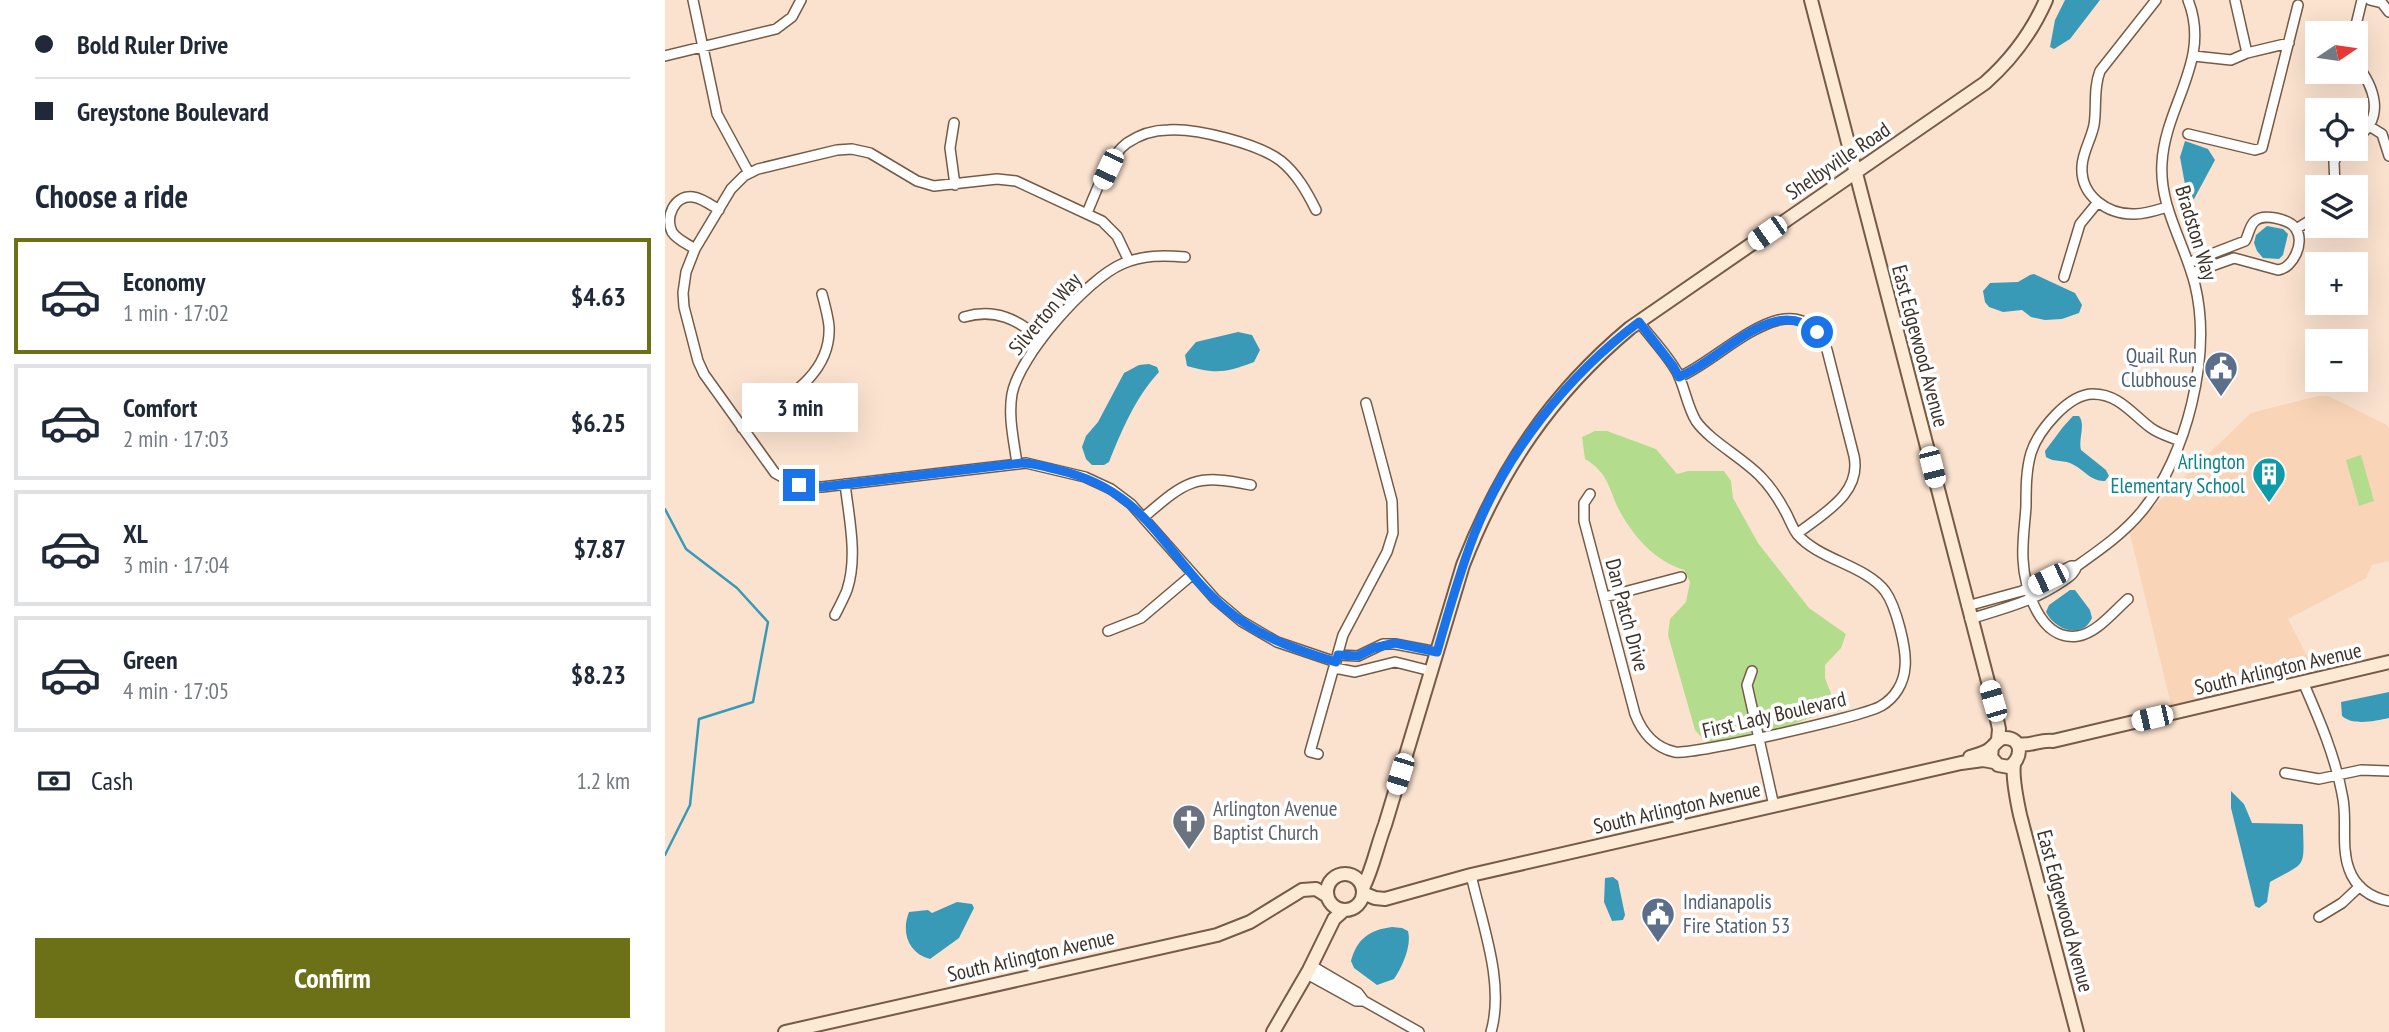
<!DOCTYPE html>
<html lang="en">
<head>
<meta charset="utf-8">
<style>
  body { margin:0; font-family:"PT Sans Narrow",sans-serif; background:#f6f6f7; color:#1f2937; height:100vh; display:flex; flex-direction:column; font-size:26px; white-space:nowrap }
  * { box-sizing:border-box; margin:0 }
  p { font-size:23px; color:#747a83 }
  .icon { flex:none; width:38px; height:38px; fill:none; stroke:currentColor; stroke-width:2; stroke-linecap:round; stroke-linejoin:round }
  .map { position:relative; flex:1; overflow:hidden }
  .drawer { display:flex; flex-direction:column; background:#fff; width:665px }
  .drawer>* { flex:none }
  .top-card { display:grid; align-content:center; height:154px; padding:0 35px; background:#fff }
  .needle { width:46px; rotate:77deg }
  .buttons { position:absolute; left:1640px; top:21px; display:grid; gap:14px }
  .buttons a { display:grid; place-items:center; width:63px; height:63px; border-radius:0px; background:#fff; box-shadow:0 7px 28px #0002; font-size:35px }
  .end { position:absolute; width:32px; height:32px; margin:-16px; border:9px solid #1a73e8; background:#fff; box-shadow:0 0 0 4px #fff }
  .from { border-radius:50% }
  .bubble { position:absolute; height:49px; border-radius:0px; background:#fff; box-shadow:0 7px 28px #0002; font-size:23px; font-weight:600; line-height:49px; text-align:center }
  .car { position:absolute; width:21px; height:42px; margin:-21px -10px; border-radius:9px; box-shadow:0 0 5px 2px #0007; background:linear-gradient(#fff 24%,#345 0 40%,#fff 0 76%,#345 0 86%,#fff 0) }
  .top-card b { display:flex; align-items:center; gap:24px; height:66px; font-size:26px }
  .top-card b+b { border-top:2px solid #e0e1e3 }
  .top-card i { width:18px; height:18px; background:#1f2937 }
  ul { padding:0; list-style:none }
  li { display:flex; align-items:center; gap:21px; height:116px; margin:0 14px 10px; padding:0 21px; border:4px solid #e0e1e3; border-radius:0px }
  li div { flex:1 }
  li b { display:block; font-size:26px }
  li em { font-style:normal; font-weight:600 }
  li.selected { border-color:#6c7016 }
  li>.icon { width:63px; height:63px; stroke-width:1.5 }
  h2 { padding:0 35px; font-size:32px; line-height:84px }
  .pay { display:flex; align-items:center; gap:18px; height:77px; padding:0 35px; font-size:26px }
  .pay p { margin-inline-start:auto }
  .primary-button { display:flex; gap:14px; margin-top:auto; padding:14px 35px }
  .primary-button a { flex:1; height:80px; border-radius:0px; background:#6c7016; color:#fff; font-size:28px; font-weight:600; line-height:80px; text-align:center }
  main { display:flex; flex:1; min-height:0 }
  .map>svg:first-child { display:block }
</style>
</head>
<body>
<main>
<section class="drawer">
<div class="top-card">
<b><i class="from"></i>Bold Ruler Drive</b>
<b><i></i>Greystone Boulevard</b>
</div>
<h2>Choose a ride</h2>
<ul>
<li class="selected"><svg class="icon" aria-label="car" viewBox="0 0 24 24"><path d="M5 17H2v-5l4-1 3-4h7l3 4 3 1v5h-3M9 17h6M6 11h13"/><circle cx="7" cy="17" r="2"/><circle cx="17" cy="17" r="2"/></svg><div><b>Economy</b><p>1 min · 17:02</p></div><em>$4.63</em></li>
<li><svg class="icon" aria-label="car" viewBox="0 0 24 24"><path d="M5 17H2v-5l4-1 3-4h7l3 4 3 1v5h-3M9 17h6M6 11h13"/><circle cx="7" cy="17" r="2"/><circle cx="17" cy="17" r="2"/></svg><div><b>Comfort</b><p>2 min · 17:03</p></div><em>$6.25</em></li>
<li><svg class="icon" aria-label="car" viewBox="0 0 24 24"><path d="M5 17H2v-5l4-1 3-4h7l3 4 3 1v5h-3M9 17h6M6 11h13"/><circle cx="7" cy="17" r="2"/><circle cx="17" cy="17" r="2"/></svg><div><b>XL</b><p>3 min · 17:04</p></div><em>$7.87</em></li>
<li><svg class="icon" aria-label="car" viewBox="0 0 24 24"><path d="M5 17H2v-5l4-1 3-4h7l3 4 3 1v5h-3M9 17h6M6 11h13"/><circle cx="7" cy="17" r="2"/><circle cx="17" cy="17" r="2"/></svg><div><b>Green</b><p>4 min · 17:05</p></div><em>$8.23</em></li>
</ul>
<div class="pay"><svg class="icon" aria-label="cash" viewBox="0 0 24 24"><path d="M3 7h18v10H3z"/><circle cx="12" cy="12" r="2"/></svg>Cash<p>1.2 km</p></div>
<div class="primary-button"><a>Confirm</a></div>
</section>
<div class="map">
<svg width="1724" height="1032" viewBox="0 0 1724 1032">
  <rect width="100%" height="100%" fill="#fbe2cf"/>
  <path fill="#f9d4b7" d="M1653 396H1663L1722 425 1724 429V561L1707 565 1701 578 1623 619 1654 679 1508 713 1464 530 1586 413Z"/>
  <path fill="#b3dd8c" d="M930 431H942L991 449 1012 474 1023 471H1059L1066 481 1068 498 1093 543 1144 608 1181 634 1176 648 1160 665V678L1170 704 1164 711 1093 737 1050 747 1038 739 1030 730 1003 635 1005 619 1021 602 1025 582 1019 570C989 561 967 535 953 508 943 486 943 473 920 459L917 437Z
    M1696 455 1709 501 1694 506 1681 460Z"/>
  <path fill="#399ab7" d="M1400 0H1435L1405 39 1389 49 1385 47 1390 20Z
    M1520 141 1543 149 1550 160 1529 199 1523 201 1515 157Z
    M1602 226 1618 229 1623 234 1618 255 1614 259 1598 258 1592 251 1589 243 1591 235Z
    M1369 274 1410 293 1417 305 1414 313 1397 319 1380 320 1366 317 1357 310 1338 312 1324 307 1320 302 1318 291 1325 283 1353 282 1365 275Z
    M573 332 587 335 595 350 589 362C560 373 551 374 522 366L520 355 531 342Z
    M484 364 492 367 494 372C470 398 457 430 444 462L439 465H427L421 459 417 447 421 436 433 422 459 373 474 365Z
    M1408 416H1414C1421 425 1413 439 1416 450L1441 470 1444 476 1440 481C1427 482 1420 471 1409 465 1400 459 1389 463 1381 457L1380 451 1398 427Z
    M1405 590H1410L1425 610 1427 618C1417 640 1390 630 1381 612L1384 605Z
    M1724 692V718C1710 721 1688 726 1677 716L1676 702Z
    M1566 791 1579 804 1587 823 1637 824 1638 825C1639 870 1642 861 1605 882L1602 902 1594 908 1590 906 1566 808Z
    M948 877 953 881 960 915 958 920 947 921 939 902 940 878Z
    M292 902 307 904 309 908 294 938 265 959C243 953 236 932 244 912L263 910 267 913Z
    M727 927 737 928 743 931C747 946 737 967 729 979L712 985 689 968 686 961C692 939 704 930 727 927Z"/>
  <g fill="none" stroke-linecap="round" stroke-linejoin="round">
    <path stroke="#399ab7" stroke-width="2.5" d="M0 509 21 549 72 588 103 622 88 702 34 719 25 805 0 855"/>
    <g stroke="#755b46" stroke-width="12">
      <path id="minor" d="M28 0 52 114 84 173
        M1491 0 1435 71C1428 89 1432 107 1429 125 1426 140 1418 151 1417 166 1415 196 1443 215 1470 214 1481 214 1492 210 1502 207
        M1570 0 1582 53
        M1705 0 1717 3 1724 12
        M1689 33 1697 0
        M0 56 111 29 127 17 136 0
        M1529 56 1566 60 1582 53 1624 43
        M1690 62C1709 86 1722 118 1690 139
        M289 123 285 148 290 185
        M1704 126 1717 134 1724 156
        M1523 134 1590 150 1597 148 1633 5
        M1670 187 1669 162 1675 149
        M422 213C432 190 442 158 462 143 474 135 489 130 503 130 532 128 594 144 616 161 632 174 642 192 651 210
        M1631 229 1652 216
        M30 249C23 244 12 240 7 232 0 217 9 195 28 197 37 198 46 205 54 210
        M464 261 452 236 437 221 351 181 332 179 269 186 252 181 205 153 187 149 172 150 93 169 79 176 66 189 30 249 21 272 18 293 19 307 33 361 39 374 110 473 134 486 157 487 361 463 420 477 446 489 466 504 550 599 576 621 612 642 671 662
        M1523 263 1580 241C1584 235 1584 226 1590 221 1598 213 1625 219 1631 229 1640 243 1628 268 1613 270L1569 258 1527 273
        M1399 277 1415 224 1433 202
        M299 317C330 308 353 319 376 340
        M1014 377C1057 360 1131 273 1162 350L1189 456C1197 494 1157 514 1132 534
        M77 428C114 402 167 378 164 326 163 316 160 305 157 294
        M352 464C349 441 343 417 347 394 354 356 422 279 457 264 478 255 498 255 520 257
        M925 494 919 503V521L970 714C977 732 990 748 1010 752 1028 755 1200 716 1216 706 1230 698 1239 683 1240 667 1242 649 1231 606 1220 591 1200 565 1154 560 1132 534 1127 527 1124 518 1120 511 1113 498 1105 486 1095 476 1078 458 1045 441 1031 421 1022 406 1020 388 1012 372 1002 354 986 338 974 322
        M479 517C521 481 530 473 586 485
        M940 597 1016 577
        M1463 599C1449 611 1432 633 1413 636 1375 642 1359 588 1358 559 1357 541 1360 523 1361 506 1361 489 1361 470 1366 453 1373 431 1403 394 1428 394 1454 394 1467 414 1486 428 1494 434 1505 437 1515 441
        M1302 606 1357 591 1406 566H1412C1436 549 1459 533 1477 511 1522 456 1547 355 1530 285 1520 244 1494 207 1497 163 1500 105 1547 60 1523 0
        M170 615C174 607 179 598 182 590 193 557 184 518 180 484
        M1305 619C1340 608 1367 602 1398 581 1405 576 1409 574 1412 566
        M443 631 476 618 528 574
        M673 655 693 656 718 644H730L772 652
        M670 668 690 672 730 662 766 671
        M1087 671 1082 685 1109 806
        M1638 682C1655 721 1671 758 1678 799 1682 822 1676 847 1684 869 1690 887 1706 898 1724 901
        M653 754 645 752 678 635 722 552 728 533 727 501 701 403
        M1620 773 1654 779 1696 770 1724 771
        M806 875C817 924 840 983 826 1032
        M1654 917 1677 903 1695 886
        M642 974 691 1001H699L693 993 647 966
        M699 1001 754 1032"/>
    </g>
    <g stroke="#755b46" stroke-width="16">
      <path id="secondary" d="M1146 0 1328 701 1334 729 1333 740
        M1352 744C1365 747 1375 739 1388 741L1724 662
        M1305 757C1312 755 1321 753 1326 748 1331 744 1333 738 1340 738 1359 738 1357 760 1344 767L1333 765 1326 757 1327 747
        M1349 764C1347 777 1352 801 1355 815L1412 1032
        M662 892a18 18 0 1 1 36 0a18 18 0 1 1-36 0Z
        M698 888C708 868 712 846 720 825L798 565C835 470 886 394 965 328L1320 83C1346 60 1367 32 1381 0
        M698 893 710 898 720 899 806 875 1296 763 1318 760 1329 762
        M120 1032 552 935 585 922 637 890 651 889 662 896
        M608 1032 644 970 669 919 679 910"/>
    </g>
    <use href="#minor" stroke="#fff" stroke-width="9"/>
    <use href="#secondary" stroke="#fdead5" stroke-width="12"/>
  </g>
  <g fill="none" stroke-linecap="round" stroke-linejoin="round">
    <path stroke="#1a73e8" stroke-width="9" d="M134 485 157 487 357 463C369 463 381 467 393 470 485 491 498 556 562 610 594 637 632 650 671 662L673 655 693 656 709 648 730 643 772 652C783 613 794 574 809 535 841 453 903 375 974 322L1008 366 1014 377C1057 360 1108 293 1152 332"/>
  </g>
  <defs>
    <g id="civic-pin" transform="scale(1.75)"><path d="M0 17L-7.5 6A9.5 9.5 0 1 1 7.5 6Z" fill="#5c6f8a" stroke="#fff"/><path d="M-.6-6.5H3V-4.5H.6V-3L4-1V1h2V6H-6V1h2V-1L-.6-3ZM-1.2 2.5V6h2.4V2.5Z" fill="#fff"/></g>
    <g id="building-pin" transform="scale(1.75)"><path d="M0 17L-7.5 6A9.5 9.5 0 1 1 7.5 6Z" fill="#0f9aa8" stroke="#fff"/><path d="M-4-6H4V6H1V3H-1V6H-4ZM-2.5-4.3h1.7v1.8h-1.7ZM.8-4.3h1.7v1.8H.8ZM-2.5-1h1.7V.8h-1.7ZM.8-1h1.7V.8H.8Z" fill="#fff"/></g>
    <g id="church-pin" transform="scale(1.75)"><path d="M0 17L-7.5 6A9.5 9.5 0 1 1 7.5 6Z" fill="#6b7280" stroke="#fff"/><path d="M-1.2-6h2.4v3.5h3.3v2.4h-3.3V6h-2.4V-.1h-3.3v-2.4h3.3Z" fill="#fff"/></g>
  </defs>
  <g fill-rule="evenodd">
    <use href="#civic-pin" x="1556" y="368"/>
    <use href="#building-pin" x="1604" y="474"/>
    <use href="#church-pin" x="524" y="821"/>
    <use href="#civic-pin" x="993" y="914"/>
  </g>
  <g text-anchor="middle" stroke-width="7" stroke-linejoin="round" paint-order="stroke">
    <g font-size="21" fill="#3d3228" stroke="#fff">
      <text transform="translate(1173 161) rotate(-34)" y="7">Shelbyville Road</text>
      <text transform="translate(1531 233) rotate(73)" y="7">Bradston Way</text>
      <text transform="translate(380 314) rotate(-50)" y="7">Silverton Way</text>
      <text transform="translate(1255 346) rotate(75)" y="7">East Edgewood Avenue</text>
      <text transform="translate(962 615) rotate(75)" y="7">Dan Patch Drive</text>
      <text transform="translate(1613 669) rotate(-13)" y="7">South Arlington Avenue</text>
      <text transform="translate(1109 715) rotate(-13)" y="7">First Lady Boulevard</text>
      <text transform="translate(1012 808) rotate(-13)" y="7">South Arlington Avenue</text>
      <text transform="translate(1400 911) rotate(75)" y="7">East Edgewood Avenue</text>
      <text transform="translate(366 956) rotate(-13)" y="7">South Arlington Avenue</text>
    </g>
    <g font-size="21" fill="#4e5e75" stroke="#fff" text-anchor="end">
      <text x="1532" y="363">Quail Run<tspan x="1532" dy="24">Clubhouse</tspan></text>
      <text x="1018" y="909" text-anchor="start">Indianapolis<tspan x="1018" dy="24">Fire Station 53</tspan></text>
    </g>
    <g font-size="21" fill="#0d838f" stroke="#fff" text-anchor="end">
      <text x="1580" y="469">Arlington<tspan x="1580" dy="24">Elementary School</tspan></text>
    </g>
    <g font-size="21" fill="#5b616d" stroke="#fff" text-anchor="start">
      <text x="548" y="816">Arlington Avenue<tspan x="548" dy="24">Baptist Church</tspan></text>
    </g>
  </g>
</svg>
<div class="buttons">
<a><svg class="needle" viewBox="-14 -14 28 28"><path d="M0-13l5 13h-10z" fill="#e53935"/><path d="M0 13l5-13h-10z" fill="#747a83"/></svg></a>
<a><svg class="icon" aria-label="locate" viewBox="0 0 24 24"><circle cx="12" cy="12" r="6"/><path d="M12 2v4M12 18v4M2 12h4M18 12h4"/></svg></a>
<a><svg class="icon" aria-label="layers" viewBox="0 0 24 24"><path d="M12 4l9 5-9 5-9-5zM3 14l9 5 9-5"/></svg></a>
<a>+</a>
<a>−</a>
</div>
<i class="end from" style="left:1152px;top:332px"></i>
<i class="end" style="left:134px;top:485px"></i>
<div class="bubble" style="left:77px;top:383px;width:116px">3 min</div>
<i class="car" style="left:443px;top:169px;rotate:205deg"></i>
<i class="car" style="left:1102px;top:233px;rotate:235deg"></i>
<i class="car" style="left:1267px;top:467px;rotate:166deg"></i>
<i class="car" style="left:1383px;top:579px;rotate:244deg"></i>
<i class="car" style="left:1328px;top:701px;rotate:344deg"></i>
<i class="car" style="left:1487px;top:718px;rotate:257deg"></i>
<i class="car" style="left:735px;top:774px;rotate:197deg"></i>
</div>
</main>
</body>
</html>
